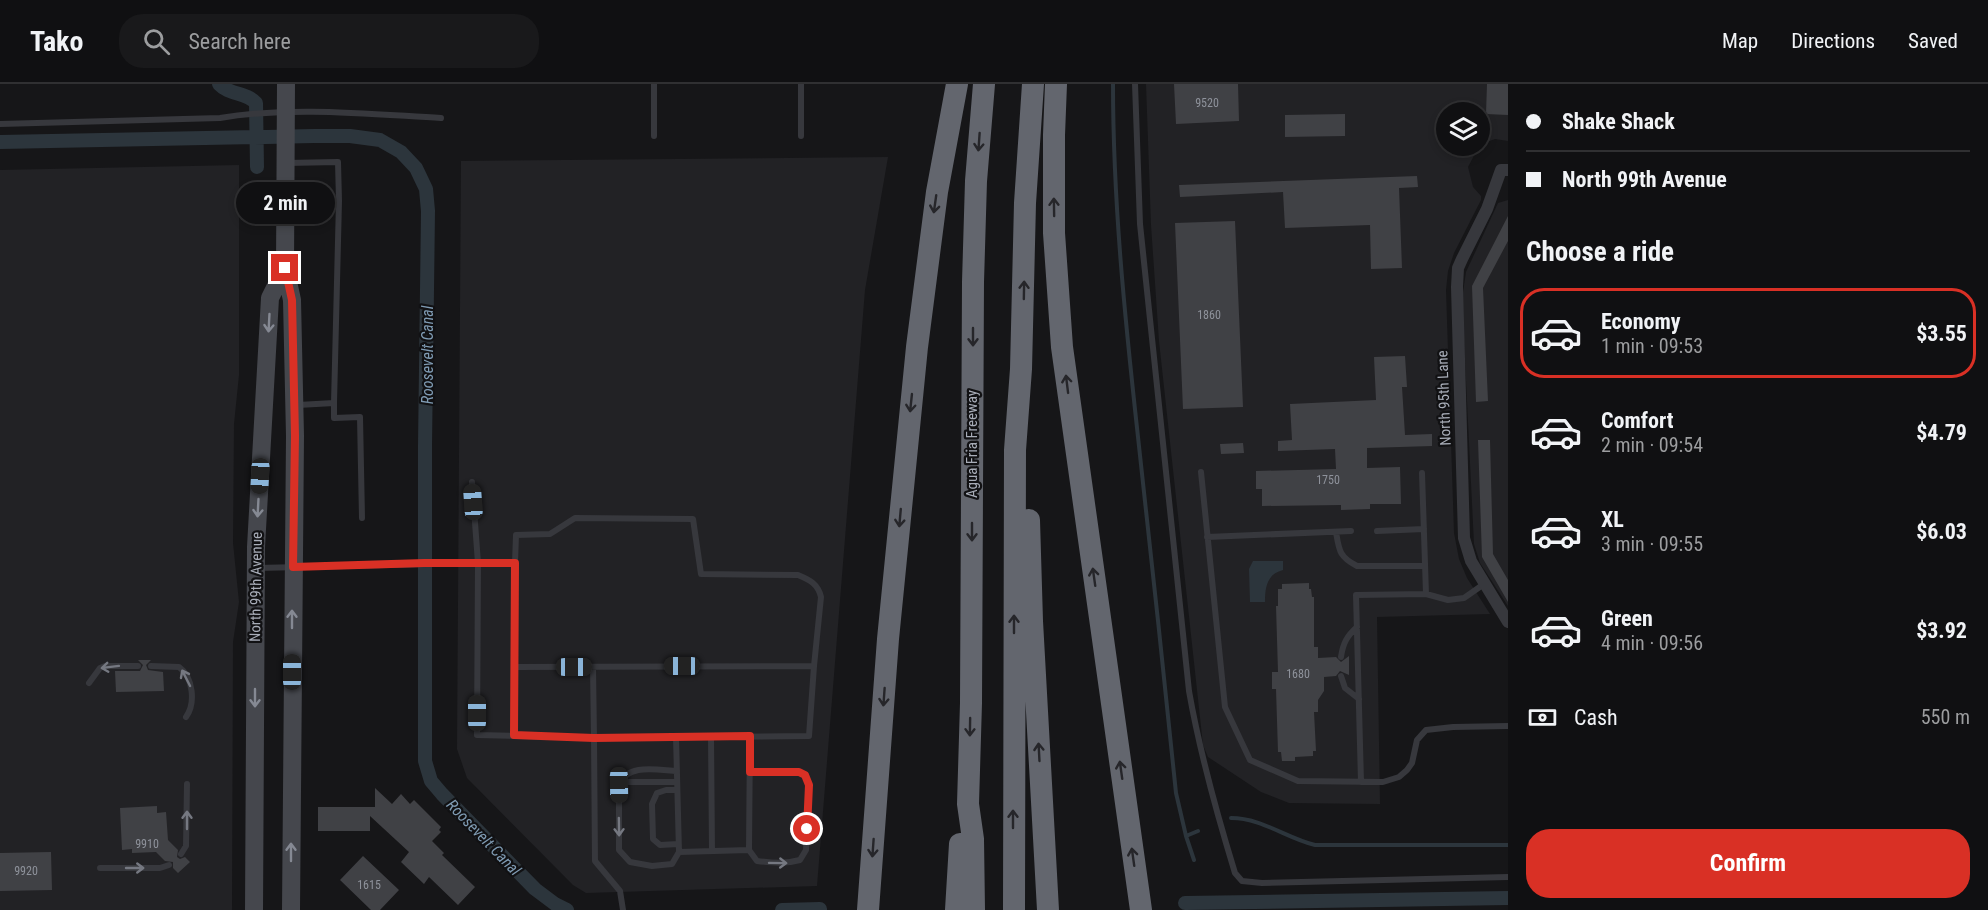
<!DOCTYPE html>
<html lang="en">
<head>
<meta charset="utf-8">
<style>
  body { margin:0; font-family:"Roboto Condensed",sans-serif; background:#19191b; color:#f1f3f6; height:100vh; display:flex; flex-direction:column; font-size:22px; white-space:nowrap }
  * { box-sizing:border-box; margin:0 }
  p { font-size:20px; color:#9c9d9f }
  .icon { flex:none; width:33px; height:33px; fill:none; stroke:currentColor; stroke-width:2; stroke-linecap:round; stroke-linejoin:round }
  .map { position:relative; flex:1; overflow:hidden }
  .drawer { display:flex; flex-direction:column; background:#101012; width:480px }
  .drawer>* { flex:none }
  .banner { display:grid; align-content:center; height:132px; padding:0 18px; background:#101012 }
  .controls { position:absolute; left:1436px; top:18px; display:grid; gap:12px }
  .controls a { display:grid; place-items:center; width:54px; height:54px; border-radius:50%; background:#101012; box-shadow:0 3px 9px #0003,0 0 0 2px #303032; font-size:30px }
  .end { position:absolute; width:27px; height:27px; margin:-14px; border:8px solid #d93025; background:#fff; box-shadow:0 0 0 3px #fff }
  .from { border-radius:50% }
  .bubble { position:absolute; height:42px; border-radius:21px; background:#101012; box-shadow:0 3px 9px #0003,0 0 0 2px #303032; font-size:20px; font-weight:700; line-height:42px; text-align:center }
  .car { position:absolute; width:18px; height:36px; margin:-18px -9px; border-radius:8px; box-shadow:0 0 4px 2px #0007; background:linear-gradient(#222 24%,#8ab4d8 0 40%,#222 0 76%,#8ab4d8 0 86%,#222 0) }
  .banner b { display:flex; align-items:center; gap:21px; height:57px; font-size:22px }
  .banner b+b { border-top:2px solid #303032 }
  .banner i { width:15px; height:15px; background:#f1f3f6 }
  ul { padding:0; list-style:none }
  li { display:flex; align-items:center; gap:18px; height:90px; margin:0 12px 9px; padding:0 6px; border:3px solid transparent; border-radius:24px }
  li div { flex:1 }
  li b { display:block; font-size:22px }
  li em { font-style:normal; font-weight:700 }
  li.active { border-color:#d93025 }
  li>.icon { width:54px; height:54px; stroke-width:1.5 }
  h2 { padding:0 18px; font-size:27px; line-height:72px }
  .pay { display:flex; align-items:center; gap:15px; height:66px; padding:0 18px; font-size:22px }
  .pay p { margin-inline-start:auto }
  .primary-button { display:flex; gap:12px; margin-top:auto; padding:12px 18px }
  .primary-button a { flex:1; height:69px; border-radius:24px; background:#d93025; color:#fff; font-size:24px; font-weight:700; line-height:69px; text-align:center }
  header { display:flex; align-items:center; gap:36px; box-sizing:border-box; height:84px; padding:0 30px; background:#101012; border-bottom:2px solid #303032 }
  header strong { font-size:28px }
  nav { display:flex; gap:33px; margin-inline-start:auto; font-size:21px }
  .search { width:420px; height:54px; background:#19191b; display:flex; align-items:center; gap:15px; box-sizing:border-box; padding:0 21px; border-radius:24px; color:#9c9d9f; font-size:22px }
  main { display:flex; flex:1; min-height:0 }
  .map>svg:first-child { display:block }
</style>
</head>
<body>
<header>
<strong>Tako</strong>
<div class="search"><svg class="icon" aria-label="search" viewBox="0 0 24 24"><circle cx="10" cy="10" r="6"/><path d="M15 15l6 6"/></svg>Search here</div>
<nav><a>Map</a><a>Directions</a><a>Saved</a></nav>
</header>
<main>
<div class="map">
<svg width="1508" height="826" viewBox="0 0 1508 826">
  <rect width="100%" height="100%" fill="#161618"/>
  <path fill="#222225" d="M1146 0H1508V57L1495 55 1479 61V28H1446V62H1479L1468 83 1473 103 1481 112V116L1454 169 1448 187 1446 206 1454 449 1459 475 1467 494 1490 530 1377 533 1380 720 1289 719 1261 708 1208 673 1203 661 1159 257 1151 141Z
    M888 73 865 206 817 802 586 809 573 801 467 694 457 665 461 77Z
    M239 81V291L234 340 233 459 239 518 233 558 232 826H0V86Z
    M1508 116V522L1480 479 1474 460 1462 215 1466 188 1498 119Z"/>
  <path fill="#2c353c" d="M1253 477H1283V486C1267 490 1265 503 1265 518H1250L1249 485Z"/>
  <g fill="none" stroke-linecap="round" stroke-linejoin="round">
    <path stroke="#2c353c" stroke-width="4" d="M1113 0C1113 118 1125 235 1138 353 1151 472 1164 590 1176 709L1186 752 1194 776
      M1231 734C1262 734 1286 754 1315 761H1508
      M1186 752 1198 747"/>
    <path stroke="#2c353c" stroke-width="14" d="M219 0C229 11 246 8 256 19L257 83
      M0 58 314 52H350L380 56 401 68 416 84 426 105 428 127 425 362V677L431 697 442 710 535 805 555 820 567 826
      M1185 819 1508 814
      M782 826 820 825"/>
  </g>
  <path fill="#404145" d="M1174 0H1238L1239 37 1176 40Z
    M1487 0H1508V31L1486 30Z
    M1345 30V52L1285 53V31Z
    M1417 92 1418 103 1399 104 1402 184 1371 185 1370 141 1285 144 1283 108 1180 113 1179 101Z
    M1508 132V157L1483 204 1488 317 1476 318 1472 202Z
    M1235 137 1243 323 1183 325 1175 139Z
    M1405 272 1407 303H1402L1405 351 1432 350V362L1367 364V384L1400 383 1401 420H1370V425L1341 426V421L1262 422V405H1256V387L1336 385 1335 365 1278 367V357L1292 356 1290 320 1376 316 1374 273Z
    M1478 356H1490L1493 470 1508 496V518L1482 473Z
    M1243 359 1244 369 1221 370 1220 360Z
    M1309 499V505H1311L1312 513H1314V563H1318V574L1336 573 1341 578 1349 572V591L1340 587 1336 592 1324 593V607L1318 616V628H1314L1316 667H1313V672L1295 673V677H1282L1281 668H1278L1276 605H1272V588H1278L1276 522H1278V505H1282V500Z
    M138 576H151L146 581 148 586 163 588 164 607 116 608 115 587H140L143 581Z
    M375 704 392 720 401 710 410 720 414 716 441 743 439 746 441 748 432 757 444 769 442 771 475 803 458 821 429 793 424 800 401 778 409 768 370 732V747H318V723H375Z
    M157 722V729L166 728 168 756 178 766 177 773 180 775 185 773 190 778 178 789 173 784V778L165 777 156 768 132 769V765L122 766 120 724Z
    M51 768 52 806 0 807V769Z
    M363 772 399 806 380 826H371L340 796Z"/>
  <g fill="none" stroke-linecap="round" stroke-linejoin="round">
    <path stroke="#37383d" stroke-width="6" d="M654 0V52
      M801 0V52
      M1135 0 1140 140 1189 607C1200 670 1216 727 1235 789L1242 797 1262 799 1508 793
      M0 40 220 34C292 22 368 30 441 34
      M286 79 338 78 339 117 334 319
      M298 321 334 319V334L360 333 362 434
      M1201 388 1225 623 1250 676 1298 697 1383 698 1399 693 1407 686 1412 679 1417 656 1426 646 1453 643 1508 642
      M1422 389 1426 510
      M472 398 478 479H515L514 652
      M1377 447 1424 445
      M1336 448C1339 466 1339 473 1357 482H1425
      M1207 453 1351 447
      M515 479 516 451 550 450 575 434 693 435 701 490 798 491C810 496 818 500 821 513L814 582
      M257 484 478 479 477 651 594 654 595 777 620 807 623 826
      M1341 573C1343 559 1347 552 1357 543
      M151 582 179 583C193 593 196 619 186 633
      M514 583 814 582 809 652 594 654 593 583
      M1341 592 1345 604 1359 615
      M89 599 100 584 105 582H138
      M750 652 749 766 757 777C773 779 786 780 800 776L806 766 809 701 805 691 799 688H750
      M676 653 679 768 749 766
      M711 653 712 767
      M677 698H627L619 701V766L630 778 652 782 672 780 679 768
      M1361 698 1356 511 1426 510 1448 516 1464 514 1484 500
      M619 701C627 679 657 686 677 687
      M677 706H666L657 709 652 720 653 755 660 761 678 760
      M181 770 186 762 187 700
      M100 784H160L169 781"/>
    <path stroke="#37383d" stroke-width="12" d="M1508 86H1501L1487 125 1462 175 1458 184 1457 203 1464 454 1471 477 1508 538"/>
    <path stroke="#45474d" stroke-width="18" d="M286 0 285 184 292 216 295 352 291 826
      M254 826 256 463 270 214 285 184"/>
    <path stroke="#63666e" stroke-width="22" d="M1056 0 1054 51V149L1062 263 1141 826
      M1029 436 1032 537 1048 826
      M868 826 888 555 917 263 937 108 957 0
      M956 826 960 760
      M974 826 973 755 968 720 971 619 973 198 976 97 984 0
      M1014 826 1015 366 1021 285 1025 119 1033 0"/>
  </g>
  <defs><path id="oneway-shaft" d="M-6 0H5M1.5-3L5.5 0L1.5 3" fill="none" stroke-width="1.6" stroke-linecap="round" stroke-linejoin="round" transform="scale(1.5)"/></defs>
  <g stroke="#26262a">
    <use href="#oneway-shaft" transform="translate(979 58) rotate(94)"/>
    <use href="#oneway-shaft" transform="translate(935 120) rotate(98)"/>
    <use href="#oneway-shaft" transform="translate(1054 123) rotate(-91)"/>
    <use href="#oneway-shaft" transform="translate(1024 206) rotate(-89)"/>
    <use href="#oneway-shaft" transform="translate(973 253) rotate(90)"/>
    <use href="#oneway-shaft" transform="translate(1067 300) rotate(-97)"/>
    <use href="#oneway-shaft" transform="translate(911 319) rotate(96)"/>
    <use href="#oneway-shaft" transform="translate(900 434) rotate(95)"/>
    <use href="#oneway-shaft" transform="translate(972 448) rotate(90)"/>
    <use href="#oneway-shaft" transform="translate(1094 493) rotate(-98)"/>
    <use href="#oneway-shaft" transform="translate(1014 540) rotate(-90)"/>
    <use href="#oneway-shaft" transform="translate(884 613) rotate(94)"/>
    <use href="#oneway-shaft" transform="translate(970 643) rotate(91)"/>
    <use href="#oneway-shaft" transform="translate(1039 668) rotate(-93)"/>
    <use href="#oneway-shaft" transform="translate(1121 686) rotate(-98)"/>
    <use href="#oneway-shaft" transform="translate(1013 735) rotate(-90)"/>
    <use href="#oneway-shaft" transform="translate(873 764) rotate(94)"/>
    <use href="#oneway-shaft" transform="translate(1133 773) rotate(-98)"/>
  </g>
  <g stroke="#858993">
    <use href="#oneway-shaft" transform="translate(269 239) rotate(93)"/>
    <use href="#oneway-shaft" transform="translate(258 424) rotate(93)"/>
    <use href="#oneway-shaft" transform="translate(292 535) rotate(-90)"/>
    <use href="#oneway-shaft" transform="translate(255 614) rotate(90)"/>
    <use href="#oneway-shaft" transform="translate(291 768) rotate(-90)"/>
  </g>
  <g stroke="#757881">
    <use href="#oneway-shaft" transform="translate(110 583) rotate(173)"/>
    <use href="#oneway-shaft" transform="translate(186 594) rotate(-117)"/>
    <use href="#oneway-shaft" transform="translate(187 736) rotate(-90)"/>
    <use href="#oneway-shaft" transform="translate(619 743) rotate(89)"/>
    <use href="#oneway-shaft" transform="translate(778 779) rotate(1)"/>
    <use href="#oneway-shaft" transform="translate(135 784)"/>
  </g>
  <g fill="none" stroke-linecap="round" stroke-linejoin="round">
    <path stroke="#d93025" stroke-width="8" d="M285 184 292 216 295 352 293 483 424 479H515L514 651 594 654 750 652V688H799L805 691 809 701 807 745"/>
  </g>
  <g text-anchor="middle" stroke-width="4.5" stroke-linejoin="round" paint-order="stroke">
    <g font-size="12" fill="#8e929b">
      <text x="1207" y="23">9520</text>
      <text x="1209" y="235">1860</text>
      <text x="1328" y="400">1750</text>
      <text x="1298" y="594">1680</text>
      <text x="147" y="764">9910</text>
      <text x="26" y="791">9920</text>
      <text x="369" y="805">1615</text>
    </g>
    <g font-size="15" fill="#a8adb8" stroke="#111113">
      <text transform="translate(1444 314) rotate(-92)" y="5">North 95th Lane</text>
      <text transform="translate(972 360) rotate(-90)" y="5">Agua Fria Freeway</text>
      <text transform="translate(256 503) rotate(-89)" y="5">North 99th Avenue</text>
    </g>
    <g font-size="16" font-style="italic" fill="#7f9bb3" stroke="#111113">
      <text transform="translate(427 271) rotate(-90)" y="6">Roosevelt Canal</text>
      <text transform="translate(484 753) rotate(46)" y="6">Roosevelt Canal</text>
    </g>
  </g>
</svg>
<div class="controls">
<a><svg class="icon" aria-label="layers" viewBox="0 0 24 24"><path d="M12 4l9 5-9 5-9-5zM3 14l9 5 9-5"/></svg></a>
</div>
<i class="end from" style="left:807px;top:745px"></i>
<i class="end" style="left:285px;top:184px"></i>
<div class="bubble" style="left:236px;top:98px;width:99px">2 min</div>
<i class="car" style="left:260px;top:392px;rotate:183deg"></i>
<i class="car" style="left:473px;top:418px;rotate:356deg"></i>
<i class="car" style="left:682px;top:582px;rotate:270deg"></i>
<i class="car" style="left:574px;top:583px;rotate:90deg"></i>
<i class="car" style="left:292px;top:588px;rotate:0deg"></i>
<i class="car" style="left:477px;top:629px;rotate:0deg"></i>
<i class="car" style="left:619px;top:701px;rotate:179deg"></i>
</div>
<section class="drawer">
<div class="banner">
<b><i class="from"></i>Shake Shack</b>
<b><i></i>North 99th Avenue</b>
</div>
<h2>Choose a ride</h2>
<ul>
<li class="active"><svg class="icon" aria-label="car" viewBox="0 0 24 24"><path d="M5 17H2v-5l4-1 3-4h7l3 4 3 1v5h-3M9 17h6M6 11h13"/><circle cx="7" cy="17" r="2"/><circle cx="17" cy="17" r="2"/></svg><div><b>Economy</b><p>1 min · 09:53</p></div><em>$3.55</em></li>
<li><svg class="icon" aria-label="car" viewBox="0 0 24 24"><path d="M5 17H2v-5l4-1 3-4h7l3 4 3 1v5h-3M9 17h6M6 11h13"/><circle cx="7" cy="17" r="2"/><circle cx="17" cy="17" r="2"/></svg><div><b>Comfort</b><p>2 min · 09:54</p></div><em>$4.79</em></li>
<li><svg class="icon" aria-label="car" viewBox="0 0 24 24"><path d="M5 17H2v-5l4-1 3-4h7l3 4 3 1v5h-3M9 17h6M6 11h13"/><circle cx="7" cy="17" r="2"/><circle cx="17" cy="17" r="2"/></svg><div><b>XL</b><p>3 min · 09:55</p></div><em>$6.03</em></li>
<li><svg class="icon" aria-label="car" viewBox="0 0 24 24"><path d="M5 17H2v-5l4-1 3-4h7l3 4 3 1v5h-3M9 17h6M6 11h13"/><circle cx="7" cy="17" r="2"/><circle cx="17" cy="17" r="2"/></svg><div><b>Green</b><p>4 min · 09:56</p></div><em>$3.92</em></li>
</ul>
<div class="pay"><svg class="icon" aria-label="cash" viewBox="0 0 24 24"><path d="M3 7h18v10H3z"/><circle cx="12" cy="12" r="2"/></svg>Cash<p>550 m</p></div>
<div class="primary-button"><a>Confirm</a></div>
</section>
</main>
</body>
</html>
